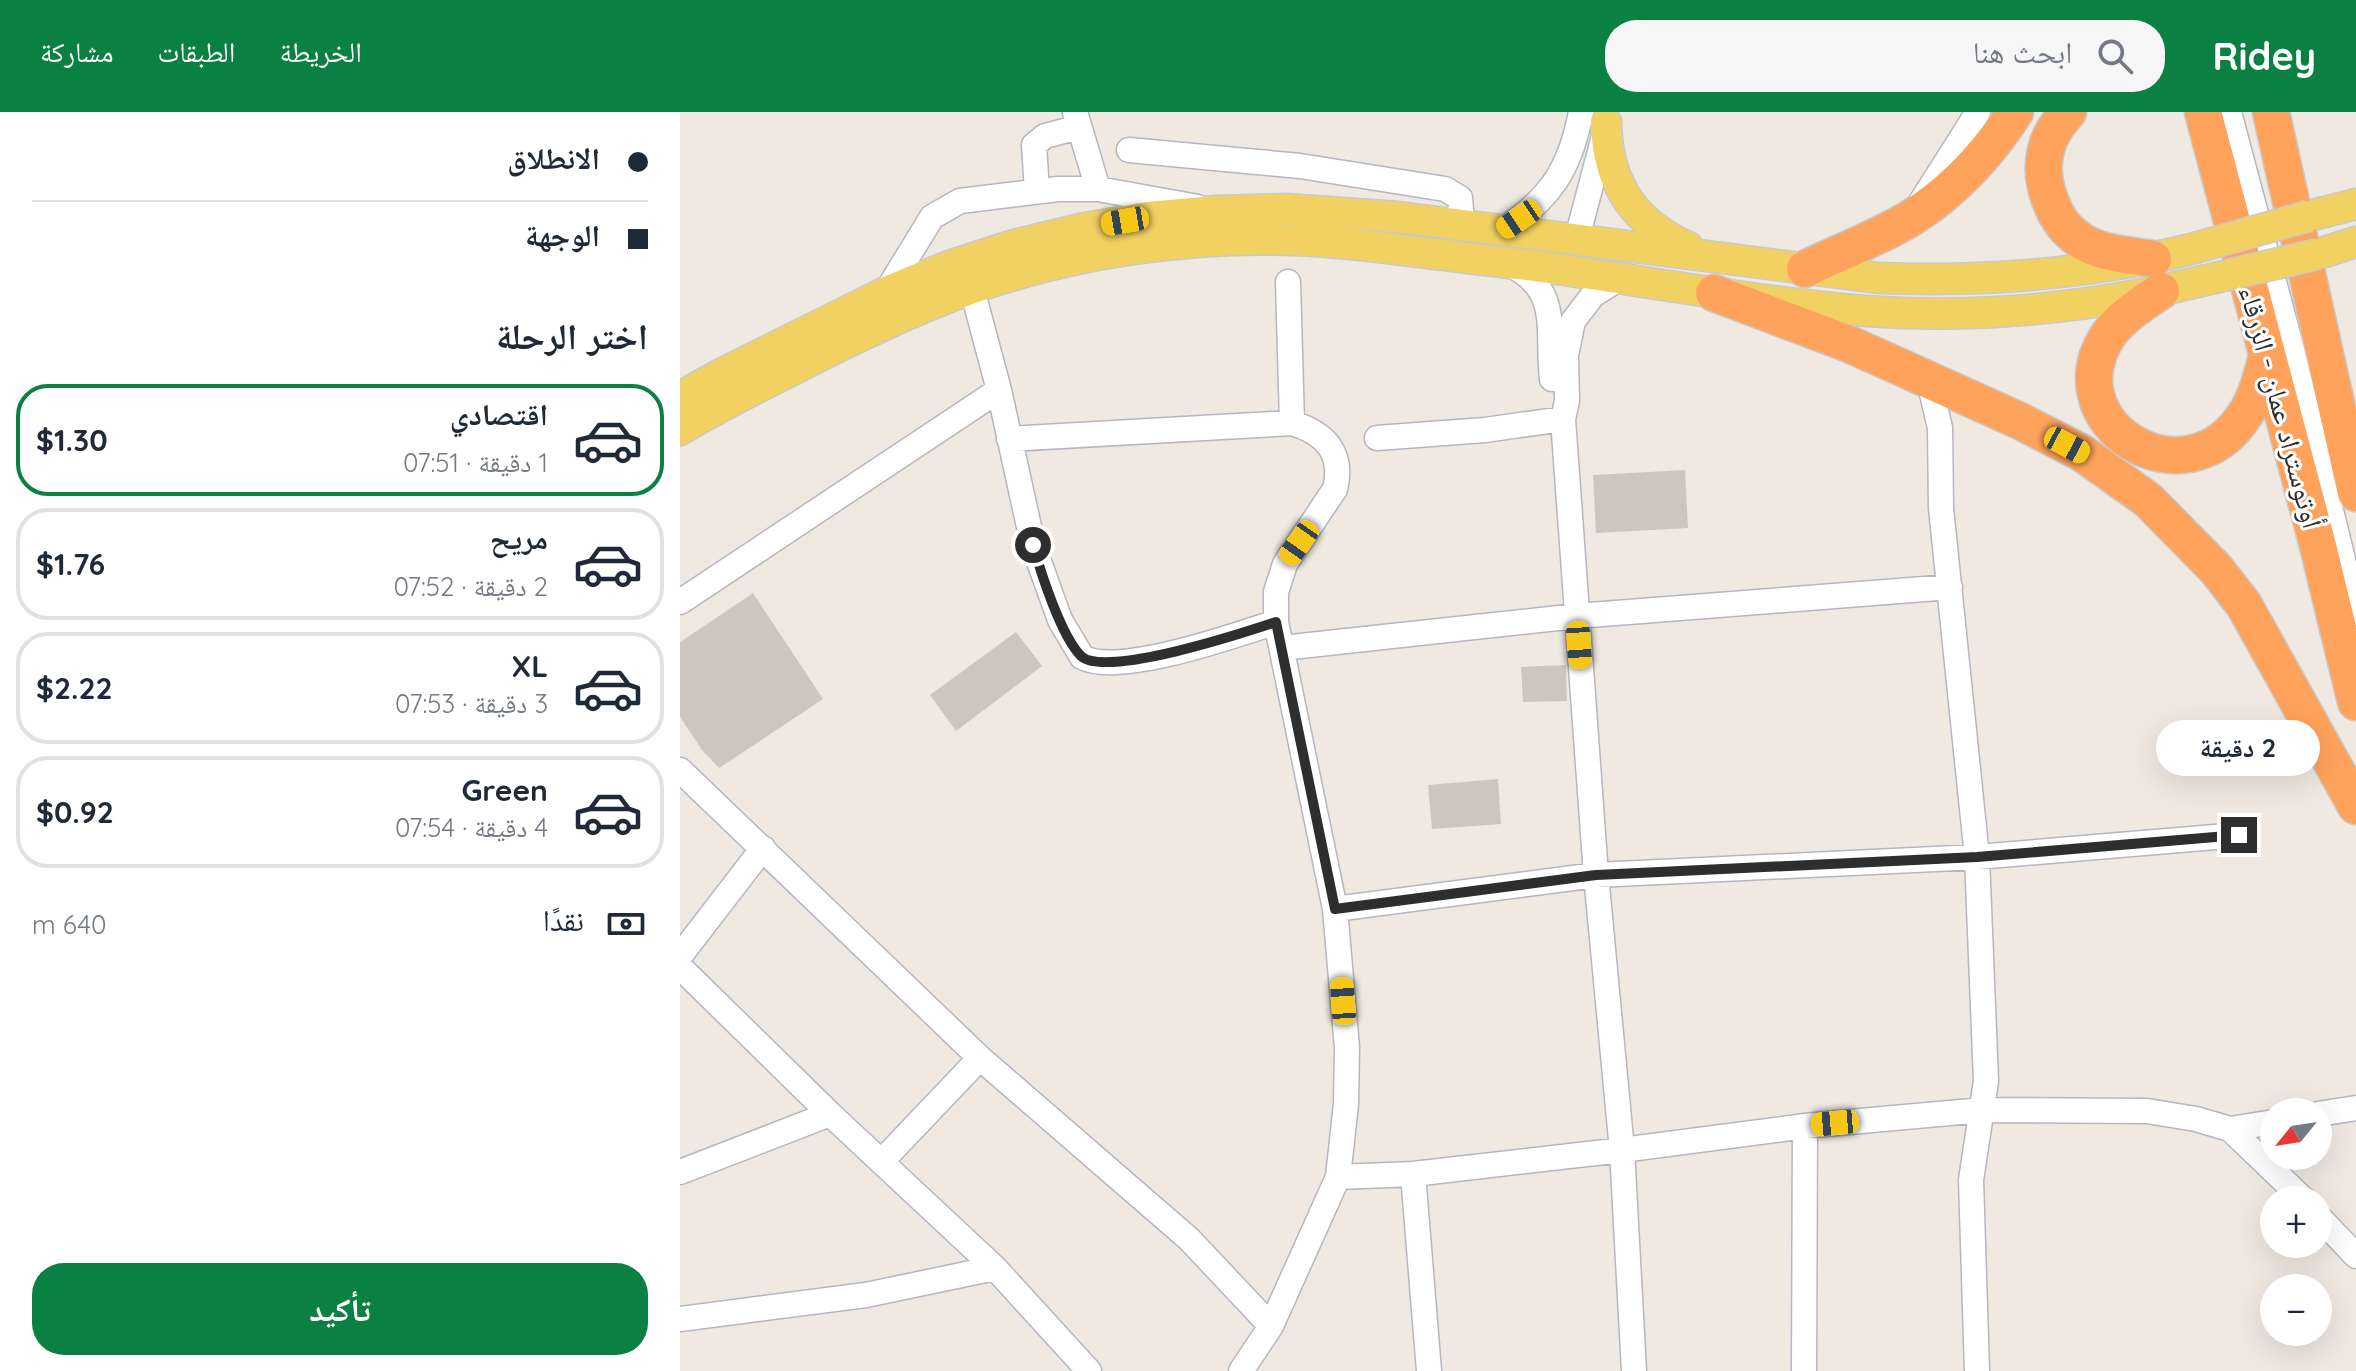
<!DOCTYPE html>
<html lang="ar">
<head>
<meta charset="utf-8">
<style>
  body { margin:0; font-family:Quicksand,"Noto Naskh Arabic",sans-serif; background:#f6f6f7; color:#1f2937; direction:rtl; height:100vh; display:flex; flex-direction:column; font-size:30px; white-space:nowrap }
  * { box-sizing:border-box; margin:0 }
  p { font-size:26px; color:#747a83 }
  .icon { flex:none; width:44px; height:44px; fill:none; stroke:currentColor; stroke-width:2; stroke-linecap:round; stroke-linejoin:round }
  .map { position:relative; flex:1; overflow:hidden; direction:ltr }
  .panel { display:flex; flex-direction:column; background:#fff; width:680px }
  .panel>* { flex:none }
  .banner { display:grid; align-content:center; height:176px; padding:0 32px; background:#fff }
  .needle { width:52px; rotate:240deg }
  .buttons { position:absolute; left:1580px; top:986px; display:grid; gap:16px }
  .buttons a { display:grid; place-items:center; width:72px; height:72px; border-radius:50%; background:#fff; box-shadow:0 8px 32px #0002; font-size:40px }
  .end { position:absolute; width:36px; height:36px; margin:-18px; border:10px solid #2e2e2e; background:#fff; box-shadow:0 0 0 4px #fff }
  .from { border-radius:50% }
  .bubble { position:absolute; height:56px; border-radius:28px; background:#fff; box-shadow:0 8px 32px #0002; font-size:26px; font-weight:700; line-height:56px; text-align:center; direction:rtl }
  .car { position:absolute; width:24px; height:48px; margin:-24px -12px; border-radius:10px; box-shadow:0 0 6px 2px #0007; background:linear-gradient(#f5c518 24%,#345 0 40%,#f5c518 0 76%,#345 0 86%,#f5c518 0) }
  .banner b { display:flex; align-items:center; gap:28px; height:76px; font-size:30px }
  .banner b+b { border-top:2px solid #e0e1e3 }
  .banner i { width:20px; height:20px; background:#1f2937 }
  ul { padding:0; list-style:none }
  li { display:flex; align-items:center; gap:24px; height:112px; margin:0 16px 12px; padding:0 16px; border:4px solid #e0e1e3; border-radius:32px }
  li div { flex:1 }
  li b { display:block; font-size:30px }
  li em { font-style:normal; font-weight:700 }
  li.current { border-color:#0b8043 }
  li>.icon { width:72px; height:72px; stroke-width:1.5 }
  h2 { padding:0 32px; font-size:36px; line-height:96px }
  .pay { display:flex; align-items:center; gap:20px; height:88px; padding:0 32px; font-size:30px }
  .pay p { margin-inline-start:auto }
  .primary-button { display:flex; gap:16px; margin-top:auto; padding:16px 32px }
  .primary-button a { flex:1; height:92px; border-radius:32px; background:#0b8043; color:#fff; font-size:32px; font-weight:700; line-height:92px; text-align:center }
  header { display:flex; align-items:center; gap:48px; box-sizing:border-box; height:112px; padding:0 40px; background:#0b8043; color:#fff }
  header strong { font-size:38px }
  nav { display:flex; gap:44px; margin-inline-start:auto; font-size:28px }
  .search { width:560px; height:72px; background:#f6f6f7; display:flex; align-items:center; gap:20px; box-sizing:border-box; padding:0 28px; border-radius:32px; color:#747a83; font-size:30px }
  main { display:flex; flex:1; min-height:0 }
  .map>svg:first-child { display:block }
</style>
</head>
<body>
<header>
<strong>Ridey</strong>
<div class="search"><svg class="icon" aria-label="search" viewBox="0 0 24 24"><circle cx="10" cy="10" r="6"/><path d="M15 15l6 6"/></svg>ابحث هنا</div>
<nav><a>الخريطة</a><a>الطبقات</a><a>مشاركة</a></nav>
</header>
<main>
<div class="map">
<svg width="1676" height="1259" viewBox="0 0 1676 1259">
  <rect width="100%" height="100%" fill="#efe9e1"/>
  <path fill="#cbc7bf" d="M1005 358 1008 416 916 421 913 363Z
    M73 481 143 587 39 656 22 638 0 605V530Z
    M336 520 362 554 276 619 250 583Z
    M886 553 887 589 843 590 841 555Z
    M818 667 821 712 752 717 748 673Z"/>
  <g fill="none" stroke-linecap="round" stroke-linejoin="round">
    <g stroke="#b4b7c1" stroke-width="27">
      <path id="minor" d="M395 0 418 77
        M1549 0 1611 234 1676 501
        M449 38 620 54 765 77 780 86 782 112
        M357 79 354 33 365 24 399 15
        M1241 90 1298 0
        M823 118C871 86 890 57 901 0
        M897 126 924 24
        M827 151C883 177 866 218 872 267
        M940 166 913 183 893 209 886 243 887 289 883 307 916 763 942 1038 954 1259
        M608 170 612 311
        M292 177 319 278 353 433 380 508 402 545C438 565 556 523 596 510
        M206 180 252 105 280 89 378 77H418L518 95
        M1249 269 1260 316 1261 396 1297 745 1306 969 1291 1068 1297 1259
        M697 326 805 318 883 307
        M329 327 612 311C645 321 664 341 655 377L605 452 596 480V510L655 797 667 936 666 992 658 1065 591 1214 561 1259
        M0 490 319 278
        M602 536 897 504 1270 475
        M0 658 300 946 509 1127 591 1214
        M655 797 916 763 1297 745 1559 723
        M0 844 83 736
        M0 855 150 1002 315 1156 409 1259
        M1638 1002 1676 996
        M1550 1017 1594 1010
        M202 1049 300 946
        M0 1060 150 1002
        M733 1062 749 1259
        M658 1065 733 1062 942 1038 1125 1014 1303 998 1467 999 1516 1007 1550 1017 1624 1088
        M1638 1104 1676 1144
        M0 1207 186 1183 315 1156
        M1124 1259 1125 1014"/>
    </g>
    <g stroke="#c9c9c9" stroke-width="33">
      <path id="major" d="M926 10C927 70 953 111 1008 135
        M1629 104 1676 92
        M1638 142 1676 130
        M0 285 43 261 206 180 269 154 334 133 400 117 468 105 536 99 606 97 718 105 1199 166C1304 170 1412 162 1515 136
        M0 318C38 295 78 275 118 255 174 226 231 199 290 177 393 141 507 124 615 128 668 130 720 138 772 144 814 150 856 153 897 160 993 174 1089 191 1186 199 1298 207 1412 196 1522 169"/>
    </g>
    <g stroke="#c9c9c9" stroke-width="39">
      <path id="highway" d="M1388 0C1378 11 1369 23 1366 38 1358 68 1373 111 1400 128 1420 142 1449 143 1473 147
        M1523 0 1638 434 1676 590
        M1591 0 1676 381
        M1125 157C1160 140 1198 126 1231 106 1274 79 1308 42 1335 0
        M1481 179C1463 191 1442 204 1429 222 1369 311 1506 397 1566 301 1577 284 1582 263 1587 244
        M1034 181 1169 232 1340 309 1402 341 1468 388 1536 457 1564 493 1676 694"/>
    </g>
    <use href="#minor" stroke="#fff" stroke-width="24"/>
    <use href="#major" stroke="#f2d163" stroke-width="30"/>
    <use href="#highway" stroke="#ffa35c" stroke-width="36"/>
    <g stroke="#c9c9c9" stroke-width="33" stroke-linecap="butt">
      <path id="major-bridge" d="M1515 136 1629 104
        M1522 169 1638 142"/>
    </g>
    <use href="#major-bridge" stroke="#f2d163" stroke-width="30"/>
  </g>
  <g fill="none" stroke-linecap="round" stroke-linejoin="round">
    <path stroke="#2e2e2e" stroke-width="10" d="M353 433C361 461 381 524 401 544 424 567 566 520 596 510L655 797 916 763 1297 745 1559 723"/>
  </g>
  <g text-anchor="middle" stroke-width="6" stroke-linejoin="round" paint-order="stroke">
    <g font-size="28" fill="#2e2e2e" stroke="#fff">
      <text transform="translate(1601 295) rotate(75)" y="10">أوتوستراد عمان - الزرقاء</text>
    </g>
  </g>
</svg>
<div class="buttons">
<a><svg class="needle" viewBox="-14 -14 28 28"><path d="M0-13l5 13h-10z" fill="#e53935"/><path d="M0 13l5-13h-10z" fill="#747a83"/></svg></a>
<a>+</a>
<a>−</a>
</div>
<i class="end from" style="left:353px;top:433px"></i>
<i class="end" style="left:1559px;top:723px"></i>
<div class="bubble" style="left:1476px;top:608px;width:164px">2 دقيقة</div>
<i class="car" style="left:839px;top:107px;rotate:236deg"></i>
<i class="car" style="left:445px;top:109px;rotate:260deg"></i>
<i class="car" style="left:1387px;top:333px;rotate:118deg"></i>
<i class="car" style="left:619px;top:431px;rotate:215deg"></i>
<i class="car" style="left:899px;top:533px;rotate:176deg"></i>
<i class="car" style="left:663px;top:889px;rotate:356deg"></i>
<i class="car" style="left:1155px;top:1011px;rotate:265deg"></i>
</div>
<section class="panel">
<div class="banner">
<b><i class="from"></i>الانطلاق</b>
<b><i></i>الوجهة</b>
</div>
<h2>اختر الرحلة</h2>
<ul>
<li class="current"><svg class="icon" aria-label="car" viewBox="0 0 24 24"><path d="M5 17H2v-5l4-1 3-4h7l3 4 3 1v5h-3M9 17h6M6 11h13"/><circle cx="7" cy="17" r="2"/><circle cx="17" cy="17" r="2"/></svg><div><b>اقتصادي</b><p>1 دقيقة · 07:51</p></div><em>$1.30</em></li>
<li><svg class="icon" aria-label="car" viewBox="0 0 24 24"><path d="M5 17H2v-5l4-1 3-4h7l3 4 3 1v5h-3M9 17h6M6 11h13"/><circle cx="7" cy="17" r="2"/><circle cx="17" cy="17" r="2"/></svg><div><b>مريح</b><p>2 دقيقة · 07:52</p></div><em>$1.76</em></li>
<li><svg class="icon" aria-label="car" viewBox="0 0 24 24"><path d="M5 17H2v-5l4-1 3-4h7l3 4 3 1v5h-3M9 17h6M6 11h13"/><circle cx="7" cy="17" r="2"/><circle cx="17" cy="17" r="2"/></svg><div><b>XL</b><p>3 دقيقة · 07:53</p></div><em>$2.22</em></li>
<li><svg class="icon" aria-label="car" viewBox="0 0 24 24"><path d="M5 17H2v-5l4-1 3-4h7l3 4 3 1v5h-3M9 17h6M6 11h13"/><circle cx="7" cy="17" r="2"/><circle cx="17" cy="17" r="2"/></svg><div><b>Green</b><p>4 دقيقة · 07:54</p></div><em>$0.92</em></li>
</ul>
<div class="pay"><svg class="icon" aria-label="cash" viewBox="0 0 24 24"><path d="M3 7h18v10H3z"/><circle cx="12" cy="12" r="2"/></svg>نقدًا<p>640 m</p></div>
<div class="primary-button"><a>تأكيد</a></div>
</section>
</main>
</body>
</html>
